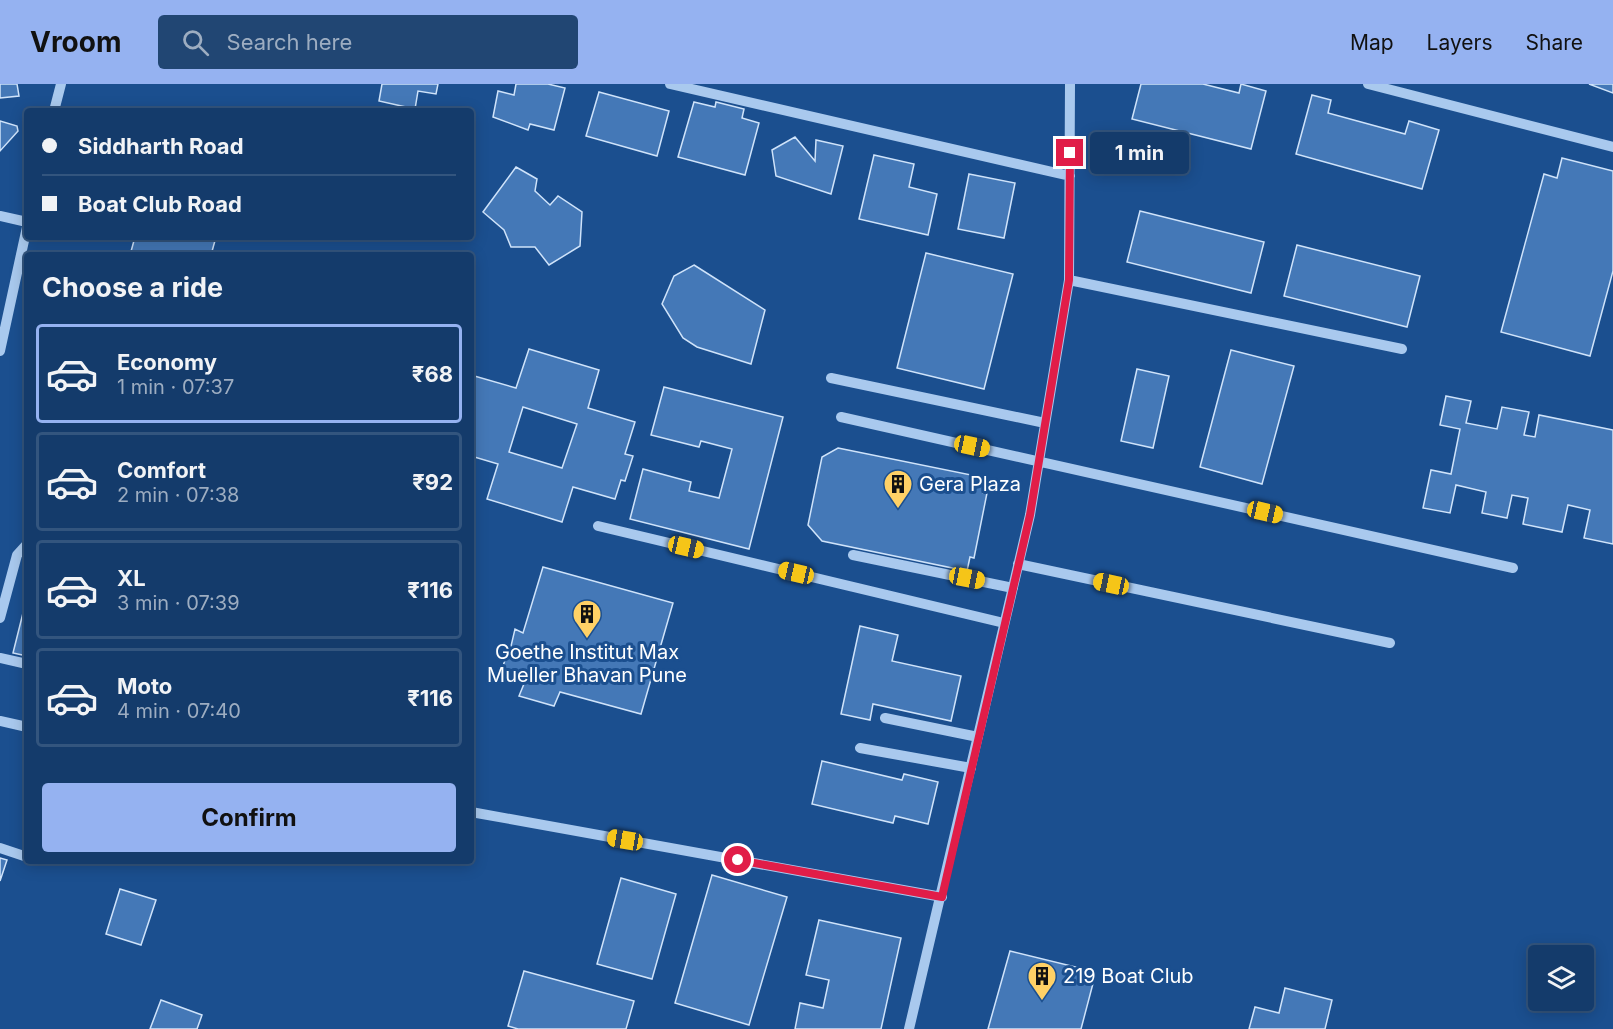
<!DOCTYPE html>
<html lang="en">
<head>
<meta charset="utf-8">
<style>
  body { margin:0; font-family:Inter,sans-serif; background:#214673; color:#f1f3f6; height:100vh; display:flex; flex-direction:column; font-size:22px; white-space:nowrap }
  * { box-sizing:border-box; margin:0 }
  p { font-size:20px; color:#9dadc1 }
  .icon { flex:none; width:33px; height:33px; fill:none; stroke:currentColor; stroke-width:2; stroke-linecap:round; stroke-linejoin:round }
  .map { position:relative; flex:1; overflow:hidden }
  .details { position:absolute; left:24px; top:168px; width:450px; height:612px; display:flex; flex-direction:column; background:#143b6b; border-radius:6px; box-shadow:0 3px 15px #0003,0 0 0 2px #33557e }
  .details>* { flex:none }
  .top-card { position:absolute; left:24px; top:24px; width:450px; height:132px; border-radius:6px; box-shadow:0 3px 15px #0003,0 0 0 2px #33557e; display:grid; align-content:center; height:132px; padding:0 18px; background:#143b6b }
  .controls { position:absolute; left:1528px; top:861px; display:grid; gap:12px }
  .controls a { display:grid; place-items:center; width:66px; height:66px; border-radius:6px; background:#143b6b; box-shadow:0 3px 15px #0003,0 0 0 2px #33557e; font-size:30px }
  .end { position:absolute; width:27px; height:27px; margin:-14px; border:8px solid #e11d48; background:#fff; box-shadow:0 0 0 3px #fff }
  .from { border-radius:50% }
  .bubble { position:absolute; height:42px; border-radius:6px; background:#143b6b; box-shadow:0 3px 15px #0003,0 0 0 2px #33557e; font-size:20px; font-weight:700; line-height:42px; text-align:center }
  .car { position:absolute; width:18px; height:36px; margin:-18px -9px; border-radius:8px; box-shadow:0 0 4px 2px #0007; background:linear-gradient(#f5c518 24%,#345 0 40%,#f5c518 0 76%,#345 0 86%,#f5c518 0) }
  .top-card b { display:flex; align-items:center; gap:21px; height:57px; font-size:22px }
  .top-card b+b { border-top:2px solid #33557e }
  .top-card i { width:15px; height:15px; background:#f1f3f6 }
  ul { padding:0; list-style:none }
  li { display:flex; align-items:center; gap:18px; height:99px; margin:0 12px 9px; padding:0 6px; border:3px solid #33557e; border-radius:6px }
  li div { flex:1 }
  li b { display:block; font-size:22px }
  li em { font-style:normal; font-weight:700 }
  li.selected { border-color:#95b2f1 }
  li>.icon { width:54px; height:54px; stroke-width:1.5 }
  h2 { padding:0 18px; font-size:27px; line-height:72px }
  .action { display:flex; gap:12px; margin-top:auto; padding:12px 18px }
  .action a { flex:1; height:69px; border-radius:6px; background:#95b2f1; color:#111; font-size:24px; font-weight:700; line-height:69px; text-align:center }
  header { display:flex; align-items:center; gap:36px; box-sizing:border-box; height:84px; padding:0 30px; background:#95b2f1; color:#111 }
  header strong { font-size:28px }
  nav { display:flex; gap:33px; margin-inline-start:auto; font-size:21px }
  .search { width:420px; height:54px; background:#214673; display:flex; align-items:center; gap:15px; box-sizing:border-box; padding:0 21px; border-radius:6px; color:#9dadc1; font-size:22px }
  .map>svg:first-child { display:block }
</style>
</head>
<body>
<header>
<strong>Vroom</strong>
<div class="search"><svg class="icon" aria-label="search" viewBox="0 0 24 24"><circle cx="10" cy="10" r="6"/><path d="M15 15l6 6"/></svg>Search here</div>
<nav><a>Map</a><a>Layers</a><a>Share</a></nav>
</header>
<div class="map">
<svg width="1613" height="945" viewBox="0 0 1613 945">
  <rect width="100%" height="100%" fill="#1b4f8f"/>
  <path fill="#4478b7" stroke="#cfe3fa" stroke-width="1.5" fill-rule="evenodd" d="M0 0H17L19 12 0 14Z
    M382 0H438L436 10 418 7 415 25 379 17Z
    M516 0H548L565 4 554 46 530 40 528 46 493 33 498 7 514 11Z
    M1141 0H1203L1239 9 1241 0 1266 7 1251 65 1132 35Z
    M1589 0H1613V9Z
    M599 8 669 27 657 72 586 52Z
    M1312 11 1331 16 1328 29 1405 50 1409 37 1439 46 1422 105 1296 70Z
    M694 18 715 23 716 18 744 25 742 34 759 39 745 91 678 73Z
    M0 37 17 42 18 47 0 67Z
    M795 53 815 77 816 56 843 62 831 110 776 92 772 66Z
    M874 71 914 80 909 103 937 110 928 151 859 135Z
    M1562 74 1613 87V187L1590 272 1501 248 1544 90 1557 94Z
    M516 83 537 95 535 107 550 121 558 112 582 128 580 162 549 181 535 163H511L504 146 483 128Z
    M969 90 1015 99 1004 154 958 145Z
    M1140 127 1264 158 1251 209 1127 178Z
    M135 153H216L211 171H130Z
    M1297 161 1420 192 1407 243 1284 212Z
    M926 169 1013 190 984 305 897 284Z
    M694 181 765 226 751 280 697 263 683 254 662 220 674 192Z
    M529 265 599 286 588 324 635 338 625 370 633 372 625 397 621 396 615 415 573 403 562 438 487 415 498 380 471 372 475 349 471 348V291L516 304ZM523 323 577 340 562 384 509 368Z
    M1231 266 1294 282 1262 400 1200 383Z
    M1137 285 1169 292 1153 364 1121 357Z
    M664 303 783 333 749 465 630 435 643 385 691 398 689 407 719 414 732 365 701 357 699 363 651 351Z
    M1446 312 1471 317 1466 339 1497 345 1502 323 1529 328 1524 351 1535 353 1539 331 1613 346V460L1584 454 1590 426 1568 421 1562 448 1523 440 1528 414 1512 411 1507 434 1482 429 1486 408 1456 401 1450 429 1423 424 1431 386 1451 390 1460 345 1440 341Z
    M838 364 986 394 983 409H987L974 474 970 473 967 487 822 457 808 441 822 373Z
    M543 483 673 519 641 630 560 608 554 622 519 612 526 595 501 588 505 576 508 575 515 545 523 549Z
    M27 513V572L13 569Z
    M860 542 898 551 892 577 961 592 951 637 873 620 870 636 841 630Z
    M822 677 902 696 904 690 938 698 928 740 895 732 893 739 812 720Z
    M0 774 7 776 0 797Z
    M712 791 787 813 749 941 675 919Z
    M621 794 676 810 652 895 597 880Z
    M120 805 156 816 141 861 106 850Z
    M819 836 901 854 881 945H795L800 919 823 924 829 896 806 891Z
    M1010 867 1096 888 1081 945H988Z
    M524 887 634 917 626 945H518L508 942Z
    M1285 904 1332 916 1325 945H1249L1255 923 1279 929Z
    M161 916 202 931 197 945H150Z"/>
  <g fill="none" stroke-linecap="round" stroke-linejoin="round">
    <path stroke="#a9c9ee" stroke-width="10" d="M670 0 1070 92
      M1368 0 1613 63
      M54 27 61 0
      M0 132 27 138
      M1069 196 1402 265
      M0 267 27 143
      M831 294 1045 339
      M841 333 1513 484
      M598 442 1004 539
      M853 471 1013 504
      M1018 480 1390 559
      M0 534 17 471 27 460
      M0 574 27 580
      M885 634 978 653
      M0 637 27 643
      M860 664 971 684
      M471 728 942 813
      M0 764 27 773
      M39 777H40
      M909 945 1030 431 1069 196 1070 0"/>
  </g>
  <g fill="none" stroke-linecap="round" stroke-linejoin="round">
    <path stroke="#e11d48" stroke-width="8" d="M738 776 942 813 1030 431 1069 196 1070 69"/>
  </g>
  <defs>
    <g id="building-pin" transform="scale(1.5)"><path d="M0 17L-7.5 6A9.5 9.5 0 1 1 7.5 6Z" fill="#ffd166" stroke="#1b4f8f"/><path d="M-4-6H4V6H1V3H-1V6H-4ZM-2.5-4.3h1.7v1.8h-1.7ZM.8-4.3h1.7v1.8H.8ZM-2.5-1h1.7V.8h-1.7ZM.8-1h1.7V.8H.8Z" fill="#111"/></g>
  </defs>
  <g fill-rule="evenodd">
    <use href="#building-pin" x="898" y="400"/>
    <use href="#building-pin" x="587" y="530"/>
    <use href="#building-pin" x="1042" y="892"/>
  </g>
  <g text-anchor="middle" stroke-width="6" stroke-linejoin="round" paint-order="stroke">
    <g font-size="20" fill="#fff" stroke="#1b4f8f" text-anchor="start">
      <text x="919" y="407">Gera Plaza</text>
      <text x="587" y="575" text-anchor="middle">Goethe Institut Max<tspan x="587" dy="23">Mueller Bhavan Pune</tspan></text>
      <text x="1063" y="899">219 Boat Club</text>
    </g>
  </g>
</svg>
<div class="controls">
<a><svg class="icon" aria-label="layers" viewBox="0 0 24 24"><path d="M12 4l9 5-9 5-9-5zM3 14l9 5 9-5"/></svg></a>
</div>
<i class="end from" style="left:738px;top:776px"></i>
<i class="end" style="left:1070px;top:69px"></i>
<div class="bubble" style="left:1090px;top:48px;width:99px">1 min</div>
<i class="car" style="left:972px;top:362px;rotate:102deg"></i>
<i class="car" style="left:1265px;top:428px;rotate:103deg"></i>
<i class="car" style="left:686px;top:463px;rotate:103deg"></i>
<i class="car" style="left:796px;top:489px;rotate:283deg"></i>
<i class="car" style="left:967px;top:494px;rotate:101deg"></i>
<i class="car" style="left:1111px;top:500px;rotate:282deg"></i>
<i class="car" style="left:625px;top:756px;rotate:280deg"></i>
<div class="top-card">
<b><i class="from"></i>Siddharth Road</b>
<b><i></i>Boat Club Road</b>
</div>
<section class="details">
<h2>Choose a ride</h2>
<ul>
<li class="selected"><svg class="icon" aria-label="car" viewBox="0 0 24 24"><path d="M5 17H2v-5l4-1 3-4h7l3 4 3 1v5h-3M9 17h6M6 11h13"/><circle cx="7" cy="17" r="2"/><circle cx="17" cy="17" r="2"/></svg><div><b>Economy</b><p>1 min · 07:37</p></div><em>₹68</em></li>
<li><svg class="icon" aria-label="car" viewBox="0 0 24 24"><path d="M5 17H2v-5l4-1 3-4h7l3 4 3 1v5h-3M9 17h6M6 11h13"/><circle cx="7" cy="17" r="2"/><circle cx="17" cy="17" r="2"/></svg><div><b>Comfort</b><p>2 min · 07:38</p></div><em>₹92</em></li>
<li><svg class="icon" aria-label="car" viewBox="0 0 24 24"><path d="M5 17H2v-5l4-1 3-4h7l3 4 3 1v5h-3M9 17h6M6 11h13"/><circle cx="7" cy="17" r="2"/><circle cx="17" cy="17" r="2"/></svg><div><b>XL</b><p>3 min · 07:39</p></div><em>₹116</em></li>
<li><svg class="icon" aria-label="car" viewBox="0 0 24 24"><path d="M5 17H2v-5l4-1 3-4h7l3 4 3 1v5h-3M9 17h6M6 11h13"/><circle cx="7" cy="17" r="2"/><circle cx="17" cy="17" r="2"/></svg><div><b>Moto</b><p>4 min · 07:40</p></div><em>₹116</em></li>
</ul>
<div class="action"><a>Confirm</a></div>
</section>
</div>
</body>
</html>
